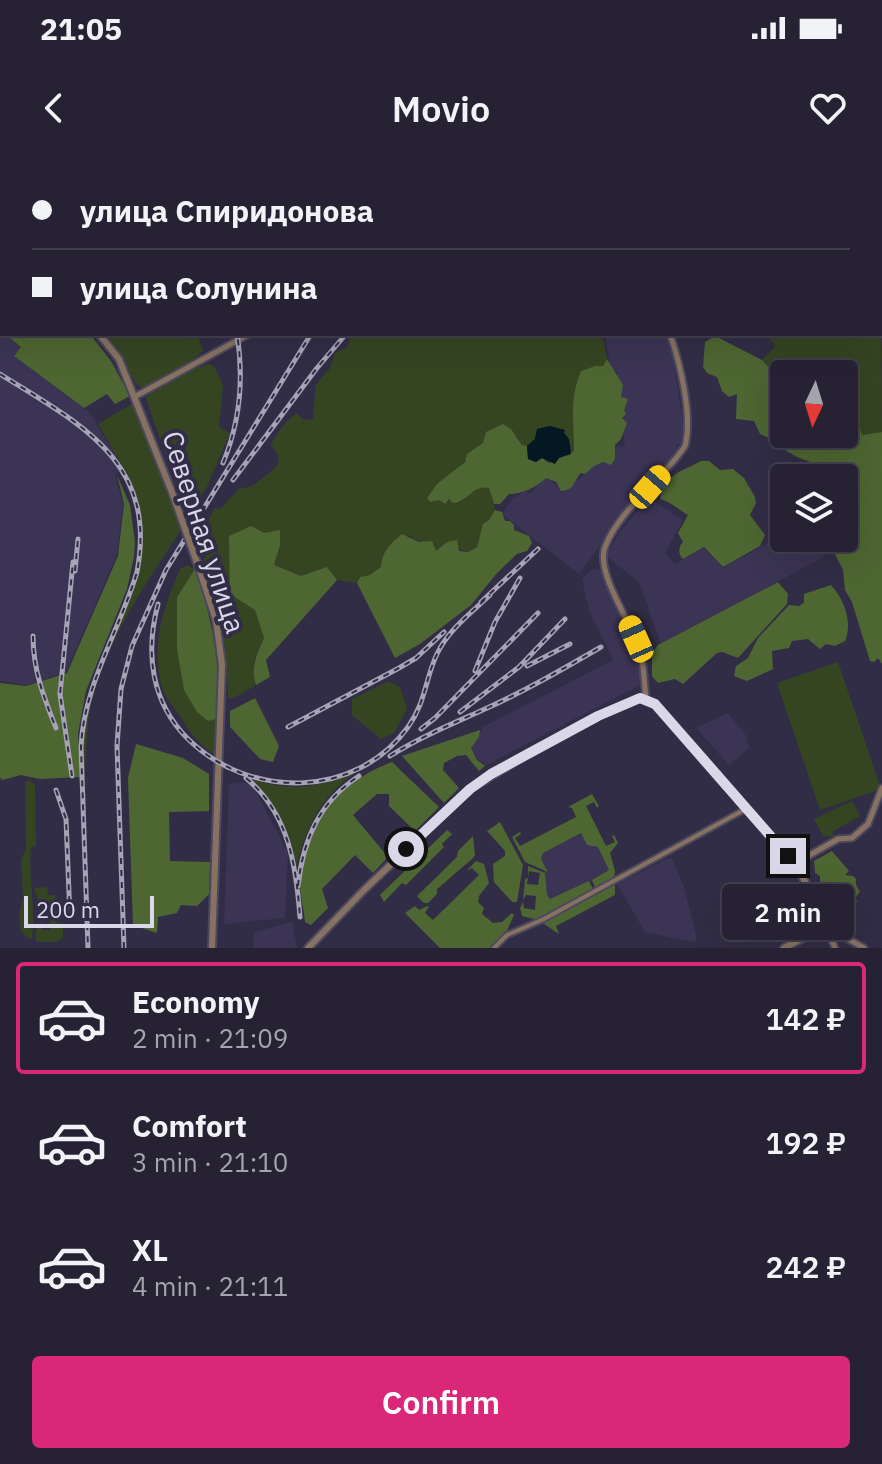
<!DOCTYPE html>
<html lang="en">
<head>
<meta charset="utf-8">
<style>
  body { margin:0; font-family:"IBM Plex Sans",sans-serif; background:#2e2a3c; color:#f1f3f6; height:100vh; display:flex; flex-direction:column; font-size:30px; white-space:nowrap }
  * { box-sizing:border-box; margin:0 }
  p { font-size:26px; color:#a4a4ac }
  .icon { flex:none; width:44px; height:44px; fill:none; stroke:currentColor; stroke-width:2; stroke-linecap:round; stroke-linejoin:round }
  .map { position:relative; height:788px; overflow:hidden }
  .sheet { display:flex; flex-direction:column; background:#262234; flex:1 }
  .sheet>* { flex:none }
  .banner { position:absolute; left:0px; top:0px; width:882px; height:176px; box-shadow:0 8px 32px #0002,0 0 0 2px #423f4f; display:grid; align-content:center; height:176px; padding:0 32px; background:#262234 }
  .needle { width:52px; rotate:184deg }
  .tools { position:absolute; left:770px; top:200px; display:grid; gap:16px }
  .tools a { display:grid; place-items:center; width:88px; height:88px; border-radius:8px; background:#262234; box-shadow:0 8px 32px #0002,0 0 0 2px #423f4f; font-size:40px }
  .scale { position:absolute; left:24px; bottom:20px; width:130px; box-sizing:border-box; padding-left:8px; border:4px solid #dad7e8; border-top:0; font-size:22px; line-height:28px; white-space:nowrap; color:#dad7e8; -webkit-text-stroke:6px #322d46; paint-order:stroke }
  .end { position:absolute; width:36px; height:36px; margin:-18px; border:10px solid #dad7e8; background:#111; box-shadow:0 0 0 4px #111 }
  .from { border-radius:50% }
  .bubble { position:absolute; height:56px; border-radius:8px; background:#262234; box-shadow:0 8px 32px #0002,0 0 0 2px #423f4f; font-size:26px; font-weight:600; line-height:56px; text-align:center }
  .car { position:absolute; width:24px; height:48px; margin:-24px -12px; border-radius:10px; box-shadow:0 0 6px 2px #0007; background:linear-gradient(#f5c518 24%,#345 0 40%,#f5c518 0 76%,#345 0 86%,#f5c518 0) }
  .banner b { display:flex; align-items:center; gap:28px; height:76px; font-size:30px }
  .banner b+b { border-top:2px solid #423f4f }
  .banner i { width:20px; height:20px; background:#f1f3f6 }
  ul { padding:14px 0 0; list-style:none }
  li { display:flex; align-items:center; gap:24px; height:112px; margin:0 16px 12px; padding:0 16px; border:4px solid transparent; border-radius:8px }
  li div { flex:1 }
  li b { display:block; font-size:30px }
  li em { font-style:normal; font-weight:600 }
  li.active { border-color:#db2777 }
  li>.icon { width:72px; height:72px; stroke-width:1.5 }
  .action { display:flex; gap:16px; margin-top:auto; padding:16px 32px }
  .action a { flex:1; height:92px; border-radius:8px; background:#db2777; color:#fff; font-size:32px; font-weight:600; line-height:92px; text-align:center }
  .status { display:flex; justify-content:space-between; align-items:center; height:56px; padding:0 40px; background:#262234; direction:ltr }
  .status svg { height:22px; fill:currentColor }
  header { display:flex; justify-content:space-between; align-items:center; height:104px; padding:0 32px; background:#262234; font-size:36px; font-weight:600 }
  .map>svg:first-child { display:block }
</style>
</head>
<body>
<div class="status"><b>21:05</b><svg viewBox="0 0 49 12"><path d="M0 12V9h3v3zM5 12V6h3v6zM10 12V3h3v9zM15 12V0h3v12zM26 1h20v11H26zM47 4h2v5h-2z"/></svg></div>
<header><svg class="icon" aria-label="back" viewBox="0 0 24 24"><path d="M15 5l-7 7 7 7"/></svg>Movio<svg class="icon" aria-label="heart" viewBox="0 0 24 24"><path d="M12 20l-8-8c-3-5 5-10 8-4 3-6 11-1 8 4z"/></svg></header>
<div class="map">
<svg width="882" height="788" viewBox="0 0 882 788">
  <rect width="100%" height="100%" fill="#322d46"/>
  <path fill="#3b3454" d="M0 171 21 187 14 196 90 253 124 310 115 314 123 344 117 395 66 512 26 525 0 521Z
    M605 174H666L672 191 685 276 684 284 677 285 678 293 636 339 579 414 502 354 512 340 525 330 531 334 544 316 565 332 612 288 625 286 617 212 611 213Z
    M649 338 683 360 665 393 675 404 704 388 723 408 773 380 778 367 784 364V378H819L824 397 661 484 639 422 606 396 620 372Z
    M592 409 602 411 639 496 642 524 486 605 478 600 471 588 483 567 613 500 589 450 582 419Z
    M728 553 748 578 745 581 750 587 729 605 696 568Z
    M244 622 253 626 288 693 285 758 224 764 229 624Z
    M585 659 614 711 549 741 544 736V709L529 702Z
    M671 697 684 727 697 779 694 782 645 772 617 724Z
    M292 762 297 788H253L254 772Z"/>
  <path fill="#354522" d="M880 45 882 272 861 275 858 263 844 260V214H784V223L762 200 776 186 766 174H880Z
    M106 174H155L163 177 174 174 186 179 192 178 194 174 198 176 203 191 184 208 144 229 137 225Z
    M352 174H592L603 178 607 199 603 206H595L581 211C569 238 574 262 574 291L571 294V286L541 269 537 268 535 279 527 286 522 285 517 276 486 273 483 283C472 289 469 298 460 306 449 317 437 325 427 338L460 342 476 327H489L495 350 479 378 477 387 468 392 457 388 436 391 408 375C393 381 381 389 381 407L370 415 360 417 357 423 337 420 327 408 301 416 274 405 280 385 231 411 230 434 255 449 264 478C256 495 250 507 256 525L232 539 228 537 225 486 204 400 208 388 203 382 196 380 203 375 201 373 215 348 220 349 239 329 252 326 268 314 277 306 279 297 271 285C277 272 285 262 296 253L304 260 313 259C313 246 316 238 315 226L330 208 335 193 347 187Z
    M209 204 215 207 223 225 219 267 230 273 207 327 187 359 146 238C158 222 190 209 209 204Z
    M132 244 170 334 181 370C146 423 108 478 92 540 85 565 88 599 83 619 82 594 81 569 87 545 100 486 148 434 141 370 138 330 118 298 98 264Z
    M187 405 195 409 177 437 219 558 218 597C200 586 191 574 180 556 174 547 163 535 161 524 151 481 164 447 180 409Z
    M838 502 881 629 820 650 777 523Z
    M389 521 400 527 407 549 394 573 381 579 352 555V539Z
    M353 614C321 637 304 671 296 709 291 671 276 642 246 617 282 632 317 628 353 614Z
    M30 621 35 624 36 686 31 687C28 718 36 747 32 778L29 779 21 771 19 755 23 738 21 700 26 689 25 622Z
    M852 641 860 656 832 672 834 677 823 676 814 659Z
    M47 727 48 735H55L57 763H63V777L57 782H39L36 780V770L42 761V770H50V761L44 756 34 728Z"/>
  <path fill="#4e6632" d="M5 174H90L111 201 130 236 115 244 107 234 84 248 14 196 21 187Z
    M715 176 762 200 784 223V274H844V260L858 263 862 275 882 272V504L878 498 874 502 870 501 852 442 845 430 843 410 835 394 833 378H844V318H819L813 303 797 297 782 288 776 281 760 274 754 261 736 259 737 234 729 237 722 231 717 217 707 213 703 207 705 182Z
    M607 199 623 225 621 237 628 239 624 250 626 254 622 258 627 263 621 279 615 285V299L611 305 603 302 594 306 585 314 581 313C573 321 576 330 561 331L556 322 546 318C537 327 522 334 509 334L500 344H494L489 328C473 324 468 342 453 343L449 339 445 344 439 340 430 342 427 338 437 324 465 302 467 294 483 283 486 272 503 264 511 269 522 285 527 286 528 299 536 302 542 298 549 303 574 291C574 262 569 238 581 211L595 206H603Z
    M701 301H709L720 310 733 309 744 318 755 337 756 343 750 355 765 375 760 386 723 407 704 387 683 399C678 394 678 387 683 382L678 373 688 355C677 349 672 342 660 339 665 314 681 312 701 301Z
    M117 315 130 345 135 382 134 397 127 429 86 531 78 574 80 617 40 619 21 615 2 620 0 617V523L26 526 67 513 118 396 124 344Z
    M495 350 502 352 505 361H510L514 365V370L529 376 532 383 527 391 517 394 497 413 471 445 420 484 395 498 357 423 360 417 370 415 381 407C381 392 391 383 402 374L419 382 432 381 436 391 447 382 457 380 459 391 468 392 477 387 483 364 489 360Z
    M251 366 264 373 280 370V385L274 405 301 416 327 407 337 420 266 500 270 517 256 525C250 507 257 494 264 478L255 450 230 434 229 376Z
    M195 409C214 465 219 499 219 558L208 561 197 552 184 530 177 489V437Z
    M778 422 788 434 787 444 738 498 722 492 717 493 683 524 675 519 658 523 652 516V493L658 485Z
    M831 425C844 439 853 463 845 481L835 486 826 484 820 489 808 479 792 481 789 488 772 491 773 509 747 521 734 516 736 506 748 498 758 478 789 445 799 446 804 443V434Z
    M255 538 279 586 273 602 260 599 230 567V551Z
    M480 570 479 577 471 588 477 600 485 606 479 611 466 595 457 596 444 603 443 610 459 628 444 643 402 596Z
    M136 584 183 598 209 614V651L169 652 170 701 210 702 209 734 197 746 181 745 177 753 158 757 157 773 133 765 128 618Z
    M392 602 439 647 415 671 389 646V634H377L353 655 388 697 373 713 355 695 322 729 328 748 311 765 305 762C304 749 300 736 300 724 300 667 340 621 392 602Z
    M592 634 599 646 597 648 594 642 586 646 606 686 615 682 612 676 614 675 618 683 610 693 615 711 614 719 596 730 592 720 609 710 598 687 587 685 581 673 543 693 541 699 548 712 525 702 512 677 520 672 521 674 515 678 520 686 576 657 572 648 568 647Z
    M500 662 523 705 517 742H512L494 722 493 704 505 696V691L487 671Z
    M447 670 452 674 442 684 444 687 406 725 402 723 384 742 380 735Z
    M473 676 475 695 472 699 437 729V734L428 743H424L417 736 457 697 458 691Z
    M832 691 849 711 845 715 853 716 856 719V725L860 732 855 737 857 742 843 746 829 737 831 731 820 721V716L815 713 814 701Z
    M476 701 484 704 489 723 479 736 478 742 484 748 482 754 493 763 502 762 512 753 514 755 505 775 491 788H440L405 753 415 746 419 750 427 746 429 747 425 753 433 760 479 715 472 708 466 711Z
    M528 706 545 713 547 735 550 739 589 721 594 731 538 760 522 756 520 748 523 742 524 748 535 750 536 736 526 735 523 740 525 719 528 718 527 724 538 725 540 713 529 711 528 717Z
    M615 724V735L556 766 559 774 541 762Z"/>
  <path fill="#031821" d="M550 266 565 270 564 273 569 279 571 294 559 298 555 304 542 298 536 302 528 299 527 286 535 279 537 269Z"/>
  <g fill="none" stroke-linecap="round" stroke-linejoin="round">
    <path stroke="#031821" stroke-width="2" d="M880 99 882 91
      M880 137 882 140"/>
    <g stroke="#4d4860" stroke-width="8">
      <path id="pedestrian" d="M494 788 507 775 544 759 742 651"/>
    </g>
    <g stroke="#4d4860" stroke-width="9">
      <path id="minor" d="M536 0 537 2
        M621 0V2
        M378 2 379 0
        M136 236 249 174
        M646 538C644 522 644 505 640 490 632 464 595 412 605 387 620 348 663 320 685 286 693 256 680 203 670 174
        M794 704 838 679 852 678 868 664 882 628
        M827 767 864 788
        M827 768 835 788"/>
    </g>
    <g stroke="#4d4860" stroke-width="10">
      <path id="tertiary" d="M0 116H2
        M99 174 119 199 173 335
        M200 411 216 460 222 505 212 788
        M308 788 364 730 470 629 529 593 598 556 640 538 655 544 788 696 802 716 828 765 784 788"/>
    </g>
    <use href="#pedestrian" stroke="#877261" stroke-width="4"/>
    <use href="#minor" stroke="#877261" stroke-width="5"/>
    <use href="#tertiary" stroke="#877261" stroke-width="6"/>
    <g stroke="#a6a3b6" stroke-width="5">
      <path id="rail" d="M101 0 103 2
        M413 2 415 0
        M440 2 441 0
        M0 214C80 264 158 301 137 412 119 472 84 524 81 587L88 788
        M223 303C240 262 244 218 237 174
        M233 320 317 208 346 174
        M75 411 78 379
        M481 442 538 389
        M158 444C145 493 151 542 188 579 250 640 356 639 408 567 426 542 425 519 437 494 448 470 472 452 490 435
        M33 476C33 510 44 538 56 568
        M527 506 570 484
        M475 511 495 462 520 418
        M460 552 519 507 565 459
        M288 567 399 508 416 498 444 472
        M421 569 435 558 538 453
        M390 596C420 577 452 564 485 549 525 531 563 509 601 487
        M72 616 60 534 73 402
        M246 618C289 654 296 705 300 757
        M56 630 66 659 70 758
        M298 726C303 680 319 642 359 616
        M124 788 117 586 121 529 132 486 166 410 311 174"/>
    </g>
    <use href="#rail" stroke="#322d46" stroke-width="2" stroke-dasharray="6" stroke-linecap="butt"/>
    <g stroke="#4d4860" stroke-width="10" stroke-linecap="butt">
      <path id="tertiary-bridge" d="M173 335 200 411"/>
    </g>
    <use href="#tertiary-bridge" stroke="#877261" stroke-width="6"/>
  </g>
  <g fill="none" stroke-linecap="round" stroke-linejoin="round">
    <path stroke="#dad7e8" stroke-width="10" d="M406 689 470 629 491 614 598 556 640 538 655 544 788 696"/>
  </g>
  <g text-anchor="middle" stroke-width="8" stroke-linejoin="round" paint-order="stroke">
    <g font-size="28" fill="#dad7e8" stroke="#322d46">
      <text transform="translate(204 372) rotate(72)" y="10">Северная улица</text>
    </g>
  </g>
</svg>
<div class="tools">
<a><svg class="needle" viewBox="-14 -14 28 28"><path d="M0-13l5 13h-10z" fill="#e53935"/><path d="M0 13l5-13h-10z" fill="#a4a4ac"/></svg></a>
<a><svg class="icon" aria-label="layers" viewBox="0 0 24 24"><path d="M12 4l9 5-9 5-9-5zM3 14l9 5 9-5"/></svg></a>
</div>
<div class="scale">200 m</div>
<i class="end from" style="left:406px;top:689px"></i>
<i class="end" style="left:788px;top:696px"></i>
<div class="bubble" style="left:722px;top:724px;width:132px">2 min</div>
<i class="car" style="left:650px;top:327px;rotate:41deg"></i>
<i class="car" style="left:636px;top:479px;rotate:336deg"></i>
<div class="banner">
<b><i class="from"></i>улица Спиридонова</b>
<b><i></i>улица Солунина</b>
</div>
</div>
<section class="sheet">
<ul>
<li class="active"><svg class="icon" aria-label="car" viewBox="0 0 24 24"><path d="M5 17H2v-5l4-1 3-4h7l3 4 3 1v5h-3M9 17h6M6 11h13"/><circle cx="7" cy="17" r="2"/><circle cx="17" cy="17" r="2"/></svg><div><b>Economy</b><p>2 min · 21:09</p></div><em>142 ₽</em></li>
<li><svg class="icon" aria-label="car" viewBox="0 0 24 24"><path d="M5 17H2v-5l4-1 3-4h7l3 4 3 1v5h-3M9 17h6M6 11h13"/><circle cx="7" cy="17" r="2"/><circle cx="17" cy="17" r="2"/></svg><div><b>Comfort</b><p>3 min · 21:10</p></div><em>192 ₽</em></li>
<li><svg class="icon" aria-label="car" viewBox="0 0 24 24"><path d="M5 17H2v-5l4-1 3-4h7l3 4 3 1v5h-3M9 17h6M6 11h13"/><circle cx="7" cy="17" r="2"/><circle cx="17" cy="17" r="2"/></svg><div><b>XL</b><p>4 min · 21:11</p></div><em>242 ₽</em></li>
</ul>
<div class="action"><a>Confirm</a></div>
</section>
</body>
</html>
